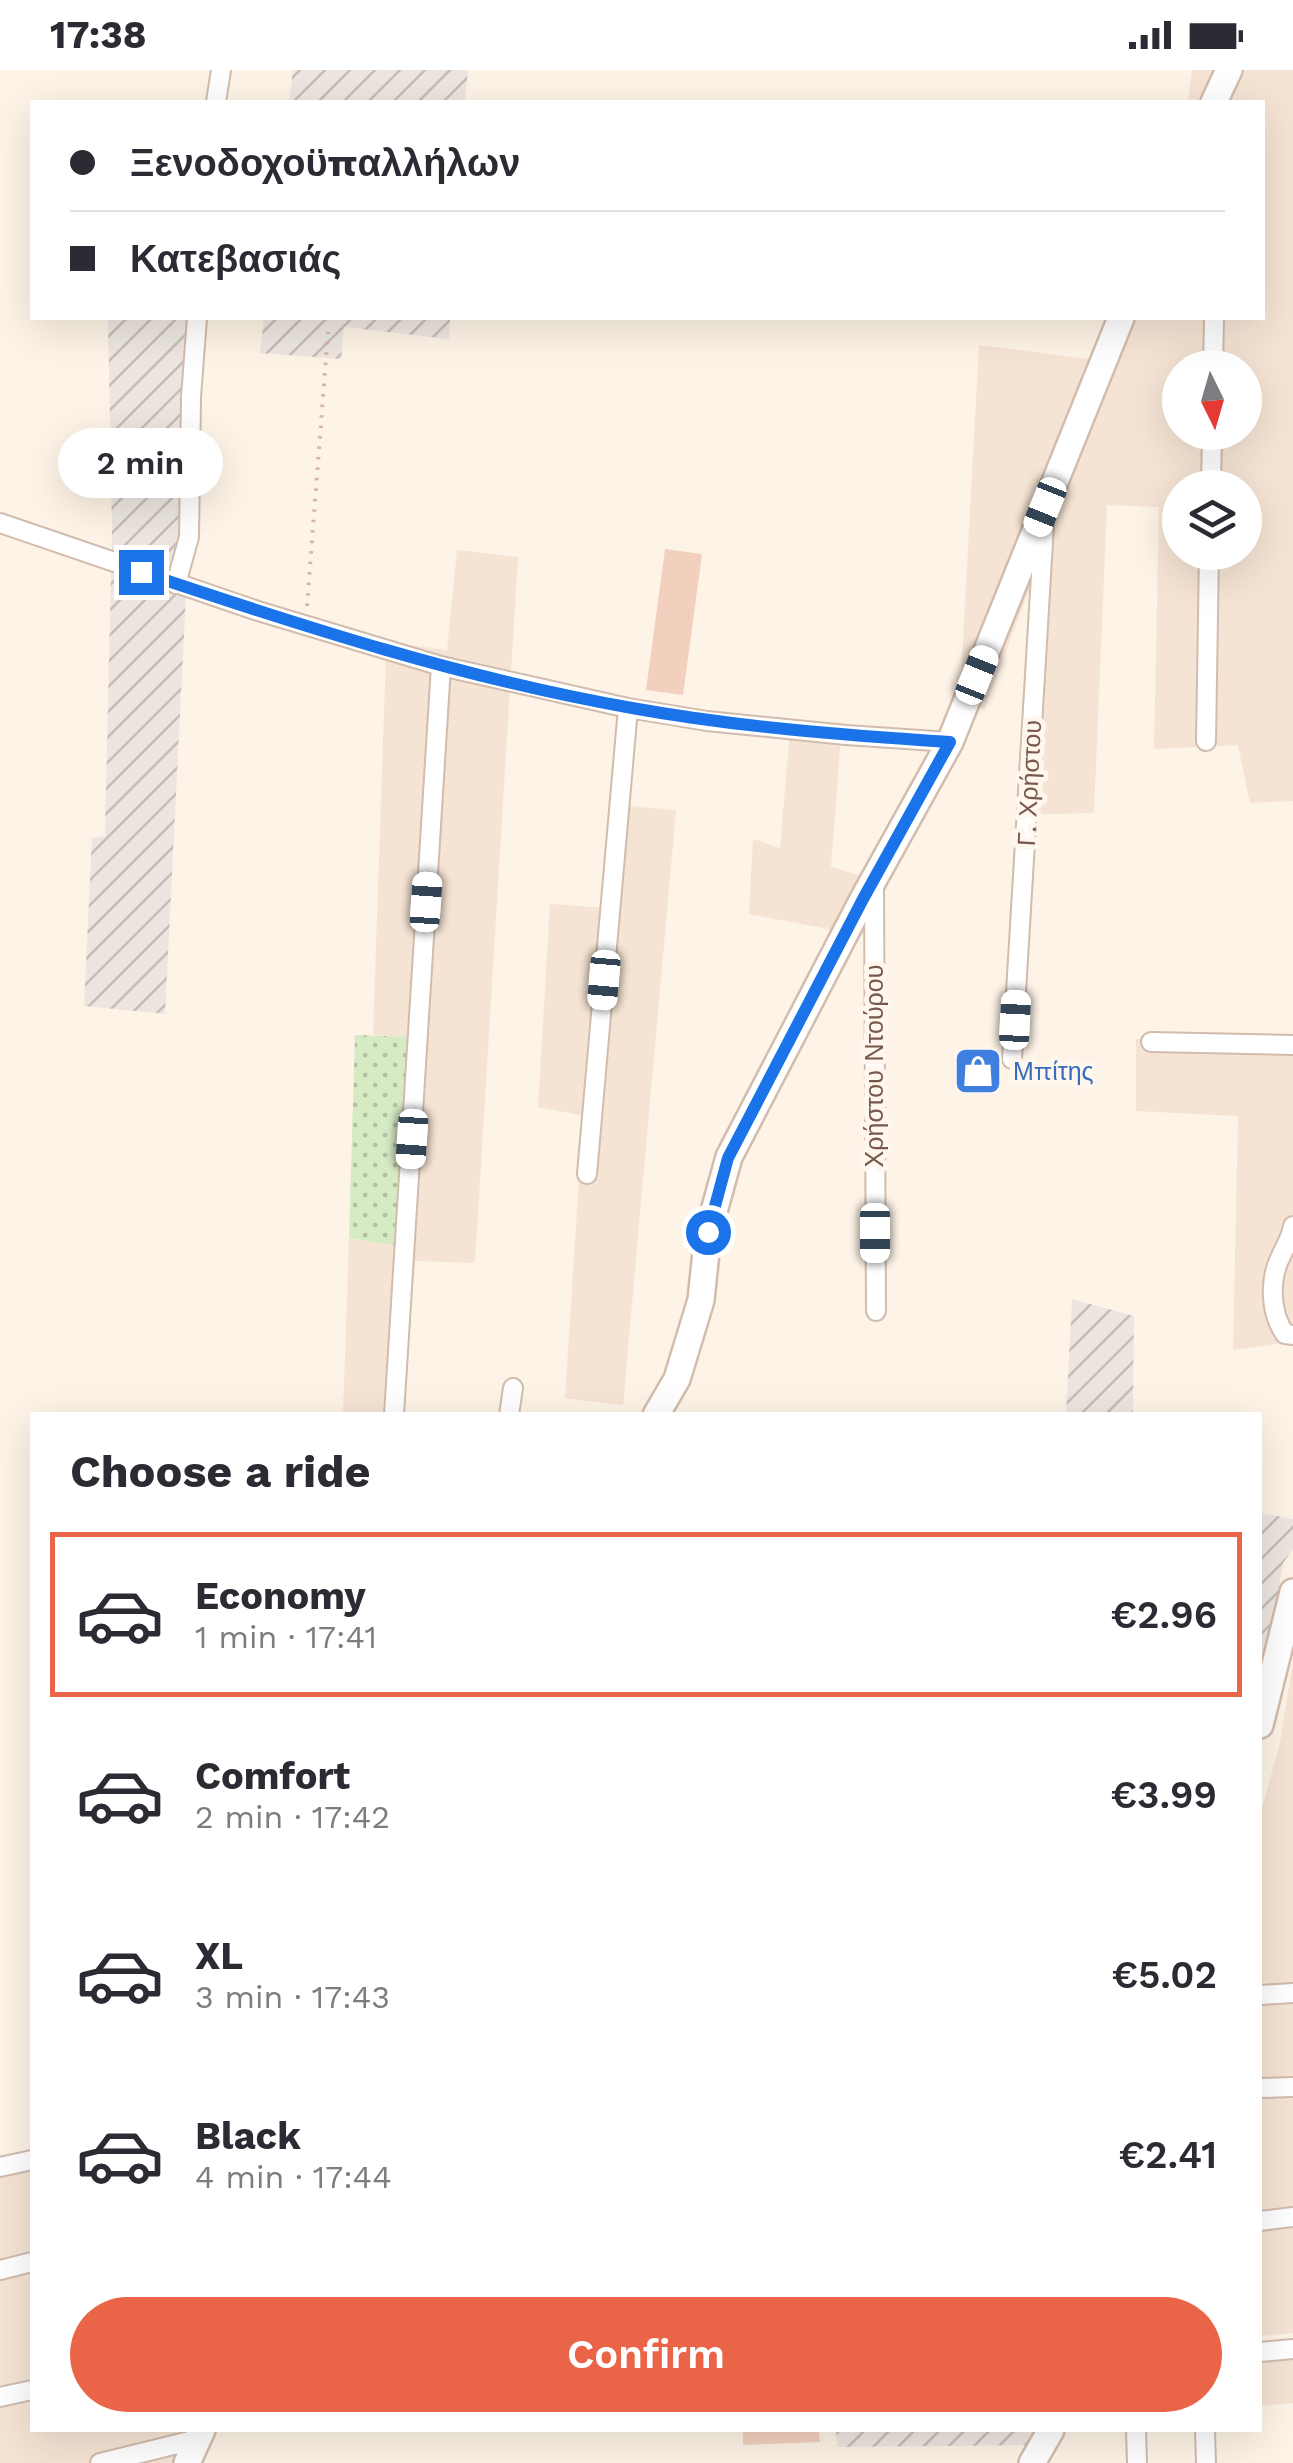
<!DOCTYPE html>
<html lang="en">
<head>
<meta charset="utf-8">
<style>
  body { margin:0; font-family:"Work Sans",sans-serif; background:#f7f7f7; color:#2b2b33; height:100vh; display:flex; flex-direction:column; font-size:38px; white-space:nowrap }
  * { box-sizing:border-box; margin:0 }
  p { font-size:32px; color:#7c7c81 }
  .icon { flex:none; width:55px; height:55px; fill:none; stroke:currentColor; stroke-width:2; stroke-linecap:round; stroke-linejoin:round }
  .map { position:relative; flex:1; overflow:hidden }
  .details { position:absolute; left:30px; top:1342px; width:1232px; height:1020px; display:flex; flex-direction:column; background:#fff; border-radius:0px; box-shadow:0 10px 40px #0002 }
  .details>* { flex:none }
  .banner { position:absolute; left:30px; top:30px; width:1235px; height:220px; border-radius:0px; box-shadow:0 10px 40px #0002; display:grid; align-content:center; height:220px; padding:0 40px; background:#fff }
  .needle { width:65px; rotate:175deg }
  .tools { position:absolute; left:1162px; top:280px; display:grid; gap:20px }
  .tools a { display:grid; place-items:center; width:100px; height:100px; border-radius:50%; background:#fff; box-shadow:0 10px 40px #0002; font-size:50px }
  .end { position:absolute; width:45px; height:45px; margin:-22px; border:12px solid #1a73e8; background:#fff; box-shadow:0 0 0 5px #fff }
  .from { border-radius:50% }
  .bubble { position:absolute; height:70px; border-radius:35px; background:#fff; box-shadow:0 10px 40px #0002; font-size:32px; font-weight:600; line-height:70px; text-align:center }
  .car { position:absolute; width:30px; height:60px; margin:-30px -15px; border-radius:12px; box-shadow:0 0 8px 2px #0007; background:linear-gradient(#fff 24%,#345 0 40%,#fff 0 76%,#345 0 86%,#fff 0) }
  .banner b { display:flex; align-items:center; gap:35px; height:95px; font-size:38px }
  .banner b+b { border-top:2px solid #e1e1e2 }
  .banner i { width:25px; height:25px; background:#2b2b33 }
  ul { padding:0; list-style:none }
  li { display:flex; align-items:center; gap:30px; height:165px; margin:0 20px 15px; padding:0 20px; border:5px solid transparent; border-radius:0px }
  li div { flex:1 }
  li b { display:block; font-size:38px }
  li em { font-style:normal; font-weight:600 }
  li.current { border-color:#ea6448 }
  li>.icon { width:90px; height:90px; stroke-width:1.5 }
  h2 { padding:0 40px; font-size:45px; line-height:120px }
  .primary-button { display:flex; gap:20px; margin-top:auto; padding:20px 40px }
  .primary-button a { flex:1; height:115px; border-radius:60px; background:#ea6448; color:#fff; font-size:40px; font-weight:600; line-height:115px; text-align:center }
  .status { display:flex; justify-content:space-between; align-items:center; height:70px; padding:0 50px; background:#fff; direction:ltr }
  .status svg { height:28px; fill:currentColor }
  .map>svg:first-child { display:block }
</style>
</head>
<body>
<div class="status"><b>17:38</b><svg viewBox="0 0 49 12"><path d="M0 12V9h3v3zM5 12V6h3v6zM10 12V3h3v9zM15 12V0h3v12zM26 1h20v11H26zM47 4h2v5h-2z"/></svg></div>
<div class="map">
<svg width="1293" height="2393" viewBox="0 0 1293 2393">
  <defs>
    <pattern id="industrial-furrows" width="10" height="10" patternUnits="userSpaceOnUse" patternTransform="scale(2.5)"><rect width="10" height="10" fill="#ede6e0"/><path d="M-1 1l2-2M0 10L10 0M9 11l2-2" fill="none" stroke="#c5bdb8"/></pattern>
    <pattern id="grass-dots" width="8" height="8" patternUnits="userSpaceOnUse" patternTransform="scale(2.5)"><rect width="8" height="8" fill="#d6ebc4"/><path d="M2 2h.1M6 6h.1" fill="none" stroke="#b2c1a1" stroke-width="1.8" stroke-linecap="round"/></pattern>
  </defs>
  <rect width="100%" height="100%" fill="#fdf3e6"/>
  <path fill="#f5e4d4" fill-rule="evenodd" d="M1192 0H1293V731L1250 733 1238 675 1154 679 1159 437 1107 435 1094 743 1019 745 1031 515 984 640 960 625 979 275 1095 290 1113 248H1262V32H1188ZM1180 298H1245V362H1180ZM1180 418H1245V482H1180Z
    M457 480 518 487 475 1193 415 1191 404 1345H343L349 1168 400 1177 410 967 373 965 386 584 388 572 447 580Z
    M791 649 842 653 831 797 865 807 833 860 749 844 753 769 780 778Z
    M616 735 676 740 623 1335 565 1328 583 1046 538 1037 550 834 606 838Z
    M1293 968V1272L1233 1280 1238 1046 1136 1041V969Z
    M1293 1591V2263L1260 2266V1745L1280 1673Z
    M32 2096V2360H189L174 2393H0V2103Z
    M1293 2283V2333L1260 2336V2286Z"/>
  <path fill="url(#industrial-furrows)" d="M293 0H468L465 32H289Z
    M108 248H199L185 466 169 520 186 525 165 944 84 936 92 768 105 766 112 460Z
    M264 248H450L449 269 344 257 341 289 260 283Z
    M1072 1229 1134 1246 1133 1345H1066Z
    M1260 1443 1293 1449V1479L1283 1493 1260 1625Z
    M836 2360H1039L1031 2375 837 2377Z"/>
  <path fill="url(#grass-dots)" d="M355 965 411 967 401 1177 349 1168Z"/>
  <path fill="#f3d0bd" d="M665 479 702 484 683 625 646 620Z
    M743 2360H819L820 2372 743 2375Z"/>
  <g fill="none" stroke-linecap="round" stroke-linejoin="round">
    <g stroke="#d1bcae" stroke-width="22">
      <path id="street" d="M216 32 221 0
        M1213 298 1214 248
        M1211 418 1212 362
        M0 453 258 541 441 596 628 638 707 651 846 665 950 672
        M176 514 189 467 191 327 197 248
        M1206 671 1209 482
        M874 812 876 1241
        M1151 972 1293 975
        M1012 989 1044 455
        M587 1104 628 638
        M1293 1156C1291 1168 1286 1175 1281 1186 1269 1209 1270 1243 1285 1264L1293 1265
        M394 1345 441 596
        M509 1345 513 1318
        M1260 1925 1293 1923
        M1260 2018 1293 2017
        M0 2097 32 2090
        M1260 2151 1293 2147
        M0 2200 32 2192
        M1260 2282 1293 2279
        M0 2327 32 2320
        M1136 2360 1137 2393
        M1205 2360 1206 2393
        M100 2393 198 2369"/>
    </g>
    <g stroke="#d4bcac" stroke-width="30">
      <path id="secondary" d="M1214 32 1229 0
        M656 1345 677 1309 701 1230 708 1163 729 1087 863 829 950 672 1121 248
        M1260 1655 1293 1522
        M187 2393 202 2360
        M1032 2393 1051 2360"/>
    </g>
    <path stroke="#d8b3a0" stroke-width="4" stroke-dasharray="2.5 8" stroke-linecap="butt" d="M307 536 328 262"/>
    <use href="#street" stroke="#fff" stroke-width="18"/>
    <use href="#secondary" stroke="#fff" stroke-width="25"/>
  </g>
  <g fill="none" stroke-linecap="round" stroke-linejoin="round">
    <path stroke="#1a73e8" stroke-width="12" d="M141 502C302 556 465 609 632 638 737 657 843 665 950 672L863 829 728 1088 708 1162"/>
  </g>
  <defs>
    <g id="shop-square" transform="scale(2.5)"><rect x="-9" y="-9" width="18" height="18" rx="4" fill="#3f7fe0" stroke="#fff7ed"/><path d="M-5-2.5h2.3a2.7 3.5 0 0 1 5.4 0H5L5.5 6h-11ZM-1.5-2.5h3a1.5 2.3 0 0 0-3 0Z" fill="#fff"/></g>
  </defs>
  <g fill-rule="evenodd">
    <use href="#shop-square" x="978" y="1001"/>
  </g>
  <g text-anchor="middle" stroke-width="10" stroke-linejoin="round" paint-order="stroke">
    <g font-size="25" fill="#77584a" stroke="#fff7ed">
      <text transform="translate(1029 713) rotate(-87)" y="9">Γ. Χρήστου</text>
      <text transform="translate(874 996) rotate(-90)" y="9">Χρήστου Ντούρου</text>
    </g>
    <g font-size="25" fill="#366cbe" stroke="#fff7ed" text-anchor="start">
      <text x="1013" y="1010">Μπίτης</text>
    </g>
  </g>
</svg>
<div class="tools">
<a><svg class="needle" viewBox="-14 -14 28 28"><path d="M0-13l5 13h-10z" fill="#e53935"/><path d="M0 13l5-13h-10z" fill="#7c7c81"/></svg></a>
<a><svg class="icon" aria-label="layers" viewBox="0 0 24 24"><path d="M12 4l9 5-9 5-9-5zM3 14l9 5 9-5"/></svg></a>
</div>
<i class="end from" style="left:708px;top:1162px"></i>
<i class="end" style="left:141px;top:502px"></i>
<div class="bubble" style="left:58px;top:358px;width:165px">2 min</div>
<i class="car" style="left:1045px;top:437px;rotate:202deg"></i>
<i class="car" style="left:977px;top:605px;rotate:22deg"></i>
<i class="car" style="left:426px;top:832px;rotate:4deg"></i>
<i class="car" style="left:604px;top:910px;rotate:185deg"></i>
<i class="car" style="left:1015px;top:950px;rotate:3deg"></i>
<i class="car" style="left:412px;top:1069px;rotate:184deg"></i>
<i class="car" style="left:875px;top:1163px;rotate:180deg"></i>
<div class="banner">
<b><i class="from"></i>Ξενοδοχοϋπαλλήλων</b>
<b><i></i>Κατεβασιάς</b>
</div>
<section class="details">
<h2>Choose a ride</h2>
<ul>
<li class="current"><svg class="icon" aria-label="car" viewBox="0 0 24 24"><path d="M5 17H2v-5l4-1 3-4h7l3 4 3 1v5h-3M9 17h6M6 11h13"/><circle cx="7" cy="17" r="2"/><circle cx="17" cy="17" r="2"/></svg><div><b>Economy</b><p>1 min · 17:41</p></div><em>€2.96</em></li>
<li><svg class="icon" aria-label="car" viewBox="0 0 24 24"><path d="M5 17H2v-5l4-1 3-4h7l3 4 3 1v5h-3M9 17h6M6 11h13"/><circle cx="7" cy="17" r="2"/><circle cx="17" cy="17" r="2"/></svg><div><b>Comfort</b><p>2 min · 17:42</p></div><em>€3.99</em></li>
<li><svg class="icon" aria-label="car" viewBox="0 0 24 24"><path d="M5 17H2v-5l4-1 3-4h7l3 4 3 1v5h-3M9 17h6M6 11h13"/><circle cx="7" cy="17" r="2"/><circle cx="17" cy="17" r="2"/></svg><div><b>XL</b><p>3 min · 17:43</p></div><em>€5.02</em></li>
<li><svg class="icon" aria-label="car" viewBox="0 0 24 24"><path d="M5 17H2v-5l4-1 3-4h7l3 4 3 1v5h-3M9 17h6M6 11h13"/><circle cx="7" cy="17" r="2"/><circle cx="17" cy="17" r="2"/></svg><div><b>Black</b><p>4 min · 17:44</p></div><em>€2.41</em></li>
</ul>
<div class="primary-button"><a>Confirm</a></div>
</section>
</div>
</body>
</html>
